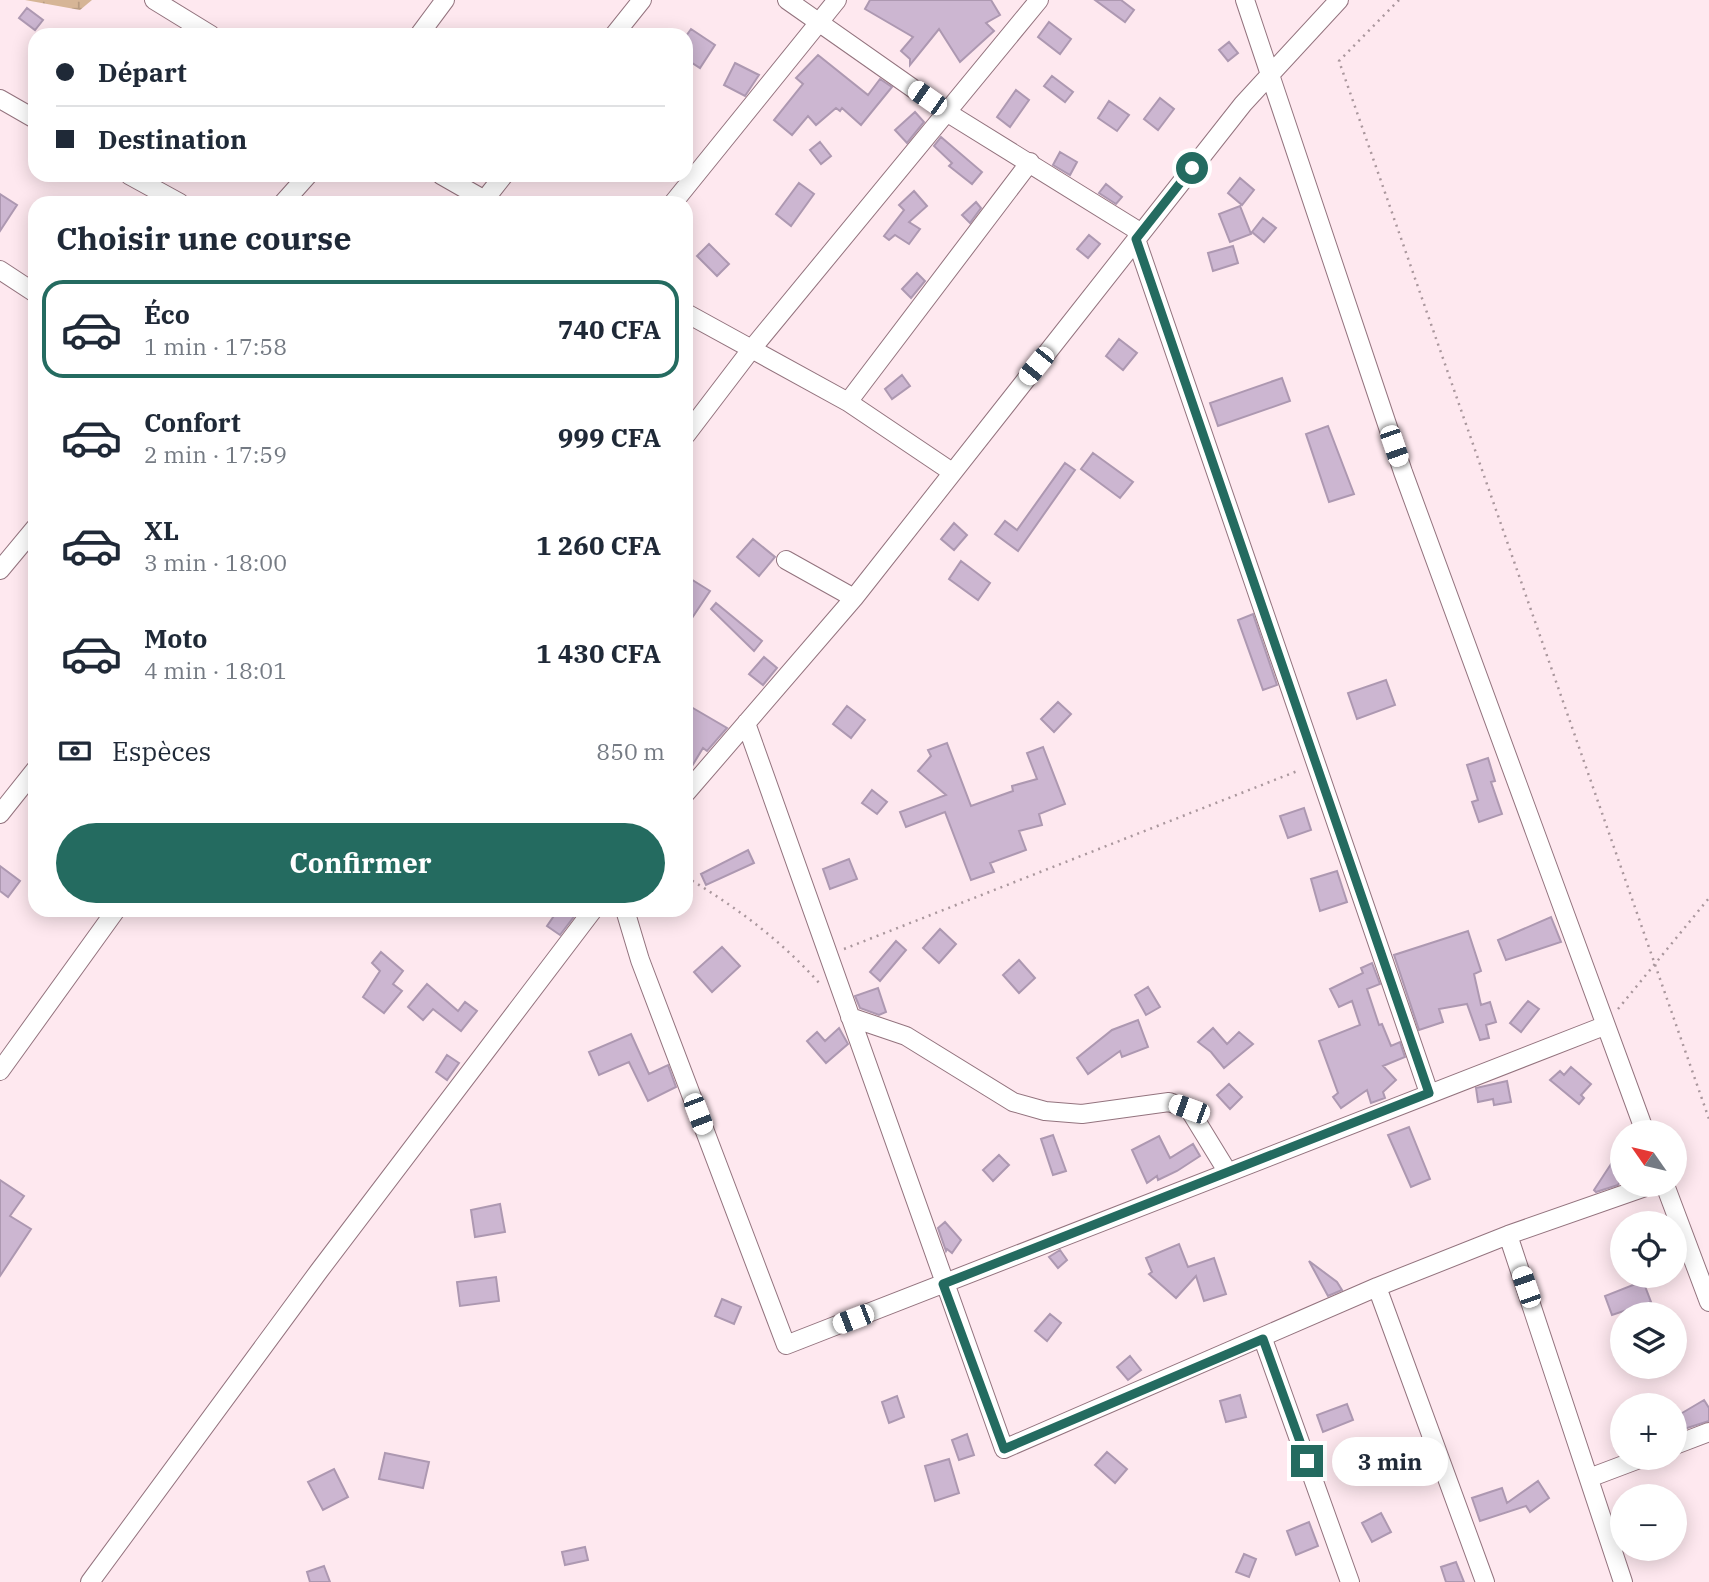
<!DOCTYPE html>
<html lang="fr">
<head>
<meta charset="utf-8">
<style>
  body { margin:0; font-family:"IBM Plex Serif",serif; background:#f2f2f3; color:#1f2937; height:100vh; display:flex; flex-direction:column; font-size:26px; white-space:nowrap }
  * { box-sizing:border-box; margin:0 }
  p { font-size:23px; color:#747a83 }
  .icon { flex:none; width:38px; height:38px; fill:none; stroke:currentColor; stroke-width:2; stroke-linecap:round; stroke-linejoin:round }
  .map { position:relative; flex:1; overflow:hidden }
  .panel { position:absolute; left:28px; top:196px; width:665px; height:721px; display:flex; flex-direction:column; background:#fff; border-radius:21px; box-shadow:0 4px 18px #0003 }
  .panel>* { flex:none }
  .top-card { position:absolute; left:28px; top:28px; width:665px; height:154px; border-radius:21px; box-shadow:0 4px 18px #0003; display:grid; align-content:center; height:154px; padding:0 28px; background:#fff }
  .needle { width:46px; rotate:304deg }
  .fabs { position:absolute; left:1610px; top:1120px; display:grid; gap:14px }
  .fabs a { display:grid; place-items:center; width:77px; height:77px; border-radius:50%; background:#fff; box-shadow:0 4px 18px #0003; font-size:35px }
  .end { position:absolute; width:32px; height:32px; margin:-16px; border:9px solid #246b60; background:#fff; box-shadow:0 0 0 4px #fff }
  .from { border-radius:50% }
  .bubble { position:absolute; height:49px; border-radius:24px; background:#fff; box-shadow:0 4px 18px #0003; font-size:23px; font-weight:800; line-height:49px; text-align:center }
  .car { position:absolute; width:21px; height:42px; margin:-21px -10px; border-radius:9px; box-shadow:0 0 5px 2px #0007; background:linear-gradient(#fff 24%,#345 0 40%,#fff 0 76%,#345 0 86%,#fff 0) }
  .top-card b { display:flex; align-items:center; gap:24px; height:66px; font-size:26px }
  .top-card b+b { border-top:2px solid #e0e1e3 }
  .top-card i { width:18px; height:18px; background:#1f2937 }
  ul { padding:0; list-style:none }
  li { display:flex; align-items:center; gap:21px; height:98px; margin:0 14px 10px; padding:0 14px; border:4px solid transparent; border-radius:21px }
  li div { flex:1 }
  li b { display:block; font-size:26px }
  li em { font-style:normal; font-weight:800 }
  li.selected { border-color:#246b60 }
  li>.icon { width:63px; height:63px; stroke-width:1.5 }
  h2 { padding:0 28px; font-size:32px; line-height:84px }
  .pay { display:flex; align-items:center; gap:18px; height:77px; padding:0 28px; font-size:26px }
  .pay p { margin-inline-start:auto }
  .primary-button { display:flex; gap:14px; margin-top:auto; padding:14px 28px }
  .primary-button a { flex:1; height:80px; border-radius:42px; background:#246b60; color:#fff; font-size:28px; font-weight:800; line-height:80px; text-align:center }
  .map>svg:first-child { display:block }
</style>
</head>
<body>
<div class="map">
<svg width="1709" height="1582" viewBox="0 0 1709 1582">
  <defs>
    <pattern id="wetland-marsh" width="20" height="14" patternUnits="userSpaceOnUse" patternTransform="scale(1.75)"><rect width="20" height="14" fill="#d6b596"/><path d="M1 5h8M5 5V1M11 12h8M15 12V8" fill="none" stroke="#b89b81"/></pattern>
  </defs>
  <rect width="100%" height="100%" fill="#fee8ef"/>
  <path fill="url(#wetland-marsh)" d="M25 0H92L80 10Z"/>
  <path fill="#ccb6d1" stroke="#ad98b1" stroke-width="2" d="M870 0H991L1000 15 986 23 994 31 960 62 939 29 910 65V59L901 51 913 37 865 9Z
    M1095 0H1121L1134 10 1125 22Z
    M27 8 43 20 35 30 19 18Z
    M1049 22 1071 39 1060 54 1038 37Z
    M691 29 715 45 700 68 686 59V36Z
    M1229 42 1238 53 1228 61 1219 50Z
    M818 55 868 95 880 79 892 87 861 125 842 108 840 111 836 108 816 125 808 116 792 135 774 120 803 84 796 78Z
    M735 63 759 75 745 96 724 85Z
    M1052 76 1073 92 1065 102 1044 86Z
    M1016 90 1029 100 1010 127 997 117Z
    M1160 98 1174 109 1158 130 1144 119Z
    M1109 101 1129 115 1117 131 1098 118Z
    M915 112 924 122 907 143 895 130Z
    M941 137 982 172 972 184 949 166 952 163 934 146Z
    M820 142 831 156 821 164 810 150Z
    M1060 152 1077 162 1070 175 1053 165Z
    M1240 178 1254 190 1242 205 1228 193Z
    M799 183 814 194 791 226 776 214Z
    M1106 184 1122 197 1116 204 1099 193Z
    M914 191 927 206 909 222 920 229 909 244 895 235 889 240 884 236 904 210 899 205Z
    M0 194 17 205 0 231Z
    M976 202 981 208 970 223 962 215Z
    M1240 206 1251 234 1230 242 1219 214Z
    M1263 218 1276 228 1264 242 1252 232Z
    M1089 235 1100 244 1088 258 1077 249Z
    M709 244 729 264 717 276 697 256Z
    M1233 246 1238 263 1213 271 1208 253Z
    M917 273 925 281 911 298 902 289Z
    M1119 339 1137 353 1123 370 1106 356Z
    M902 375 910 386 892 399 885 389Z
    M1282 378 1290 401 1218 426 1210 403Z
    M1328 426 1354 494 1329 502 1306 434Z
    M1093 453 1133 482 1120 498 1081 469Z
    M1065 463 1075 470 1018 551 995 534 1005 521 1017 530Z
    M954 523 967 535 954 550 941 539Z
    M753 539 775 557 759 576 737 557Z
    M961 561 990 583 978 600 949 579Z
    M686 576 710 591 686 627Z
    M716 603 762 641 754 651 711 609Z
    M1253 614 1277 685 1263 690 1238 620Z
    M764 657 777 668 763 685 749 674Z
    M1386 680 1395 705 1357 719 1348 693Z
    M1058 702 1071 714 1054 732 1041 719Z
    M686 704 727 728 707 751 703 748 686 776Z
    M847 706 865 720 851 738 833 724Z
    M947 743 971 806 1013 791 1012 786 1037 779 1027 753 1043 747 1065 804 1039 814 1042 825 1019 831 1026 850 990 863 994 872 971 880 945 812 906 827 900 812 946 795 918 771 931 756 928 750Z
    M1488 758 1495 781 1491 782 1502 814 1479 822 1472 802 1478 800 1467 765Z
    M872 790 887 802 877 814 862 803Z
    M1304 808 1311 830 1288 838 1280 816Z
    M748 850 754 863 706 885 701 874Z
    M849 859 857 879 830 889 823 869Z
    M0 866 20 881 8 897 0 891Z
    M1337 871 1347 902 1320 911 1311 879Z
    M558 910H579L560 935 547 926Z
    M1551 917 1561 942 1506 960 1498 940Z
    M940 929 956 944 939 963 923 948Z
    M1468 931 1481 971 1474 974 1481 1005 1490 1002 1496 1022 1486 1025 1489 1038 1480 1040 1467 1004 1439 1009 1443 1022 1419 1030 1394 955Z
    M896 941 906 950 880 981 870 972Z
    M722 947 740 966 712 992 694 972Z
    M381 952 403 971 393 984 402 991 384 1013 363 997 380 971 372 963Z
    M1019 960 1035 978 1019 993 1003 975Z
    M1372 963 1380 984 1367 989 1379 1025 1382 1024 1391 1046 1400 1042 1405 1057 1383 1066 1396 1080 1383 1092 1385 1098 1371 1103 1367 1090 1341 1108 1333 1097 1338 1093 1319 1041 1360 1025 1352 1001 1339 1007 1330 989 1363 973 1361 968Z
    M427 984 458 1011 465 1002 477 1011 461 1031 433 1009 423 1020 408 1007Z
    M1148 987 1160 1007 1146 1015 1135 995Z
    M878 988 886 1012 879 1015 860 1008 855 996Z
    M1528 1001 1539 1009 1521 1032 1510 1023Z
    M1138 1020 1148 1047 1122 1057 1120 1051 1088 1074 1077 1058 1112 1030Z
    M839 1028 848 1044 826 1063 807 1041 817 1032 825 1041Z
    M1213 1028 1227 1044 1239 1032 1253 1044 1224 1068 1211 1052 1198 1042Z
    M631 1034 649 1074 668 1065 676 1087 648 1101 629 1062 599 1075 589 1052Z
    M447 1055 459 1063 447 1080 436 1072Z
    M1571 1067 1591 1084 1581 1095 1584 1098 1579 1104 1550 1080 1560 1071 1564 1075Z
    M1507 1081 1511 1102 1494 1105 1493 1099 1478 1102 1476 1088Z
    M1229 1084 1242 1097 1230 1109 1217 1095Z
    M1409 1127 1430 1179 1411 1187 1388 1135Z
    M1053 1135 1066 1171 1053 1175 1041 1139Z
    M1159 1136 1170 1158 1193 1144 1200 1156 1177 1171 1158 1180 1157 1176 1147 1183 1132 1150Z
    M999 1155 1009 1165 993 1181 983 1170Z
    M1611 1164 1622 1171V1178L1618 1185 1596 1192 1594 1190Z
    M0 1180 24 1196 10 1216 31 1229 0 1276Z
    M500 1204 505 1232 475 1237 471 1210Z
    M945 1222 961 1240 952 1253 947 1249 946 1251 938 1228Z
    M1179 1244 1188 1267 1214 1258 1226 1294 1204 1301 1196 1276 1176 1298 1149 1274 1152 1272 1146 1258Z
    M1060 1250 1067 1260 1058 1268 1049 1257Z
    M1309 1261 1337 1282 1342 1290 1328 1296Z
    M496 1277 499 1301 460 1306 457 1282Z
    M1643 1281 1651 1302 1612 1315 1605 1296Z
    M722 1299 741 1307 734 1324 715 1316Z
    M1050 1314 1061 1323 1047 1341 1035 1331Z
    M1130 1356 1141 1370 1128 1380 1117 1367Z
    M1240 1395 1246 1417 1226 1422 1220 1401Z
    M897 1396 904 1417 889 1423 882 1402Z
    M1704 1400 1709 1408V1421L1684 1429 1677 1416Z
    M1347 1404 1353 1420 1323 1432 1317 1415Z
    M967 1434 974 1455 959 1460 952 1440Z
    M1107 1452 1127 1469 1115 1483 1095 1465Z
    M385 1453 429 1462 423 1488 379 1479Z
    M949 1459 959 1493 935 1501 925 1466Z
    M334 1469 348 1497 323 1510 308 1482Z
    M1538 1481 1549 1498 1530 1512 1526 1506 1480 1521 1472 1498 1502 1488 1507 1503Z
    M1381 1513 1391 1532 1372 1542 1362 1523Z
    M1309 1522 1318 1546 1296 1555 1287 1531Z
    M585 1547 588 1560 565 1565 562 1552Z
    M1244 1554 1256 1559 1249 1577 1236 1572Z
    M1456 1562 1464 1582H1446L1441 1567Z
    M324 1566 330 1582H310L307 1572Z"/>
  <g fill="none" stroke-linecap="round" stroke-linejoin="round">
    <g stroke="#93737e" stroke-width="20">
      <path id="minor" d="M154 0 211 35
        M787 0 948 113 1140 232
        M1245 0 1403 472 1645 1132
        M419 35 445 0
        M614 35 642 0
        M0 99 35 119
        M129 175 180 203
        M441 175 490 203
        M283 203 308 175
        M482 203 504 175
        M673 203 837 0
        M1136 239 1429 1093
        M0 270 35 293
        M686 313 848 402 952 472
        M848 402 1030 162
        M686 435 750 351 1039 0
        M786 560 854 598
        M0 570 35 528
        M746 723 1004 1449 1377 1287 1508 1235 1651 1185
        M686 793 854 598 1243 104 1339 0
        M0 814 35 770
        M625 910 640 960 786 1345 1604 1026
        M850 1017 906 1036 1013 1102 1045 1111 1082 1114 1169 1102 1189 1109 1227 1171
        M0 1071 116 910
        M1665 1185 1709 1302
        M1508 1235 1623 1582
        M1377 1287 1485 1582
        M1263 1339 1350 1582
        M1675 1445 1709 1432
        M1589 1478 1642 1458
        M90 1582 319 1271 593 910"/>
    </g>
    <path stroke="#aa979d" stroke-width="2.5" stroke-dasharray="2 5" stroke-linecap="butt" d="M1399 0 1339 61 1709 1119
      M686 877C736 907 781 940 820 984
      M844 949 1300 770
      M1618 1009 1709 898"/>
    <use href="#minor" stroke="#fff" stroke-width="18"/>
  </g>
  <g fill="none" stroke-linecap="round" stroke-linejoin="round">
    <path stroke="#246b60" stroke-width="9" d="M1192 168 1136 239 1429 1093 943 1284 1004 1449 1263 1339 1307 1461"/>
  </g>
</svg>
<div class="fabs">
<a><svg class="needle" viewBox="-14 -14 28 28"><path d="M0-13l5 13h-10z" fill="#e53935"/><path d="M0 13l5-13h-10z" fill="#747a83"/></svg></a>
<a><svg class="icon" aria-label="locate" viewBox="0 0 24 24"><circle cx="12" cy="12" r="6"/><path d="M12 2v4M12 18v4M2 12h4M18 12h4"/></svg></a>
<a><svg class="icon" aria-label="layers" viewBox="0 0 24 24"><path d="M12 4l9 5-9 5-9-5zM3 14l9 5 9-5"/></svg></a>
<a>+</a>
<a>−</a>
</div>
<i class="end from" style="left:1192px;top:168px"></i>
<i class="end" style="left:1307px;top:1461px"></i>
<div class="bubble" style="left:1332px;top:1437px;width:116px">3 min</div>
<i class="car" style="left:927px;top:98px;rotate:305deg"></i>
<i class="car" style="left:1036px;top:366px;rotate:219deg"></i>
<i class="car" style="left:1394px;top:446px;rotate:161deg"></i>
<i class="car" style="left:1189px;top:1109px;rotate:290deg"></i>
<i class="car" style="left:698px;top:1114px;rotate:159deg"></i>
<i class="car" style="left:1526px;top:1287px;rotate:341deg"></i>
<i class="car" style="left:853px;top:1319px;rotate:249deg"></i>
<div class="top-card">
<b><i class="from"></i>Départ</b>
<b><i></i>Destination</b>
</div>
<section class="panel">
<h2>Choisir une course</h2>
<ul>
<li class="selected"><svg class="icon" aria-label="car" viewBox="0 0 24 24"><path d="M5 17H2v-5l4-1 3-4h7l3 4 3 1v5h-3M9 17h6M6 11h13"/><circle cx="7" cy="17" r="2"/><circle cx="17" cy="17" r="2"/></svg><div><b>Éco</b><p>1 min · 17:58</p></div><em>740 CFA</em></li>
<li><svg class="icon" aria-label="car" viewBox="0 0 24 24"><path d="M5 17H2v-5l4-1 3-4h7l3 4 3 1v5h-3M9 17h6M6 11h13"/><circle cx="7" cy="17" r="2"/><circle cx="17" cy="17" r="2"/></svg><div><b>Confort</b><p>2 min · 17:59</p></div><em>999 CFA</em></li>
<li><svg class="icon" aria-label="car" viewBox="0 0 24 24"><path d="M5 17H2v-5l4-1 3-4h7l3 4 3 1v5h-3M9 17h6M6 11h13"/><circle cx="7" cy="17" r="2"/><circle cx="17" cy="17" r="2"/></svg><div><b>XL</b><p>3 min · 18:00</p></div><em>1 260 CFA</em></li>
<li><svg class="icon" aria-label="car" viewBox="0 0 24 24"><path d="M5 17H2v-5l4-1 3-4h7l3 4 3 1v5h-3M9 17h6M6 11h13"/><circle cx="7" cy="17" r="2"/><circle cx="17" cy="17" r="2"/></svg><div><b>Moto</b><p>4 min · 18:01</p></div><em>1 430 CFA</em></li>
</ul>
<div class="pay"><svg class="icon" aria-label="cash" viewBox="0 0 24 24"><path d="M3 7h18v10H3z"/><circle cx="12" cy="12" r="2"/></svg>Espèces<p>850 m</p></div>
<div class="primary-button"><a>Confirmer</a></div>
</section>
</div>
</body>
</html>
